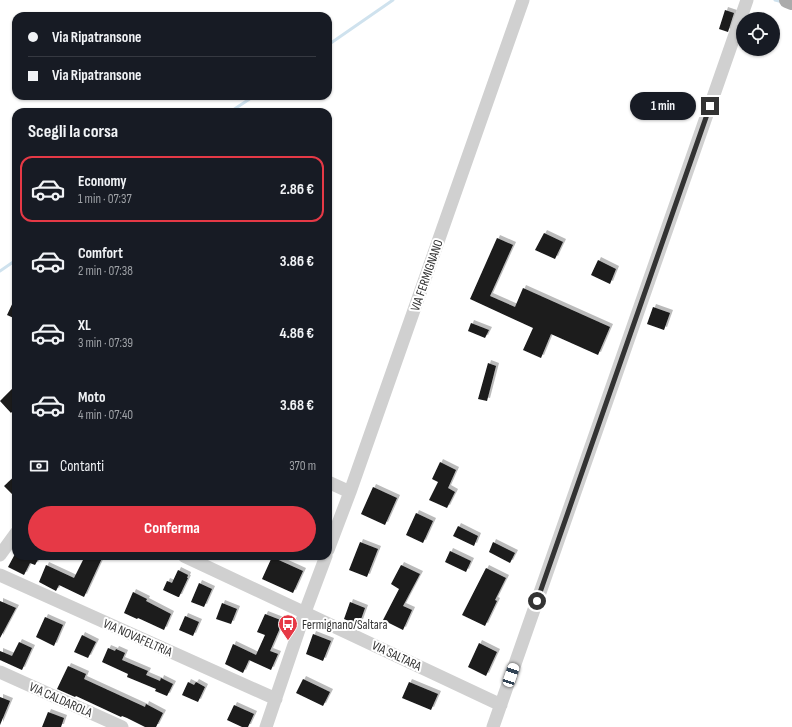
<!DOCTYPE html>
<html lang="it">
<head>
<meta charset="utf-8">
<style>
  body { margin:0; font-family:"Sofia Sans Condensed",sans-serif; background:#242831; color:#f1f3f6; height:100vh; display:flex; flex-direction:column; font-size:15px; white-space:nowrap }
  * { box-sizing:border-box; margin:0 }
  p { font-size:13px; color:#9ea1a6 }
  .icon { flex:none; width:22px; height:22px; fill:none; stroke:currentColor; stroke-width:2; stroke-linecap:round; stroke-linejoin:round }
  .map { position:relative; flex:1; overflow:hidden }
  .side { position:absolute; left:12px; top:108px; width:320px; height:452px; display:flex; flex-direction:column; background:#171b24; border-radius:12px; box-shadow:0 1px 3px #0004 }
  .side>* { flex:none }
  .top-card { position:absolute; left:12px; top:12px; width:320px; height:88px; border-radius:12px; box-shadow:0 1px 3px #0004; display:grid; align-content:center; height:88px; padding:0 16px; background:#171b24 }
  .tools { position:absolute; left:736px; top:12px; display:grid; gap:8px }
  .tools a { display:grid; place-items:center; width:44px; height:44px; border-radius:50%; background:#171b24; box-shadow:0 1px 3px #0004; font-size:20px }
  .end { position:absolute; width:18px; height:18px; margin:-9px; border:5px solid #333; background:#fff; box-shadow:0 0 0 2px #fff }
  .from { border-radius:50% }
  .bubble { position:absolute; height:28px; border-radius:14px; background:#171b24; box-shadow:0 1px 3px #0004; font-size:13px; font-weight:700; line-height:28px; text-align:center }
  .car { position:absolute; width:12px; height:24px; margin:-12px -6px; border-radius:5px; box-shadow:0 0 3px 1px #0007; background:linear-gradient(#fff 24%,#345 0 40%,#fff 0 76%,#345 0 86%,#fff 0) }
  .top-card b { display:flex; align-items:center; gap:14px; height:38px; font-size:15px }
  .top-card b+b { border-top:1px solid #363941 }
  .top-card i { width:10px; height:10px; background:#f1f3f6 }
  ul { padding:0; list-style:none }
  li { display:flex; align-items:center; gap:12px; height:66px; margin:0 8px 6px; padding:0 8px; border:2px solid transparent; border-radius:12px }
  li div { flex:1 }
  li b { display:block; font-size:15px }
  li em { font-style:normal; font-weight:700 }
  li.selected { border-color:#e63946 }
  li>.icon { width:36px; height:36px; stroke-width:1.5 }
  h2 { padding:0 16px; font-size:18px; line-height:48px }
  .pay { display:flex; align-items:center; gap:10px; height:44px; padding:0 16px; font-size:15px }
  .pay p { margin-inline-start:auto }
  .button { display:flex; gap:8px; margin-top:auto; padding:8px 16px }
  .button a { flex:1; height:46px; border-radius:24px; background:#e63946; color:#fff; font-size:16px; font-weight:700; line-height:46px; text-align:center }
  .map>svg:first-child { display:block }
</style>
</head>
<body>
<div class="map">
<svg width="792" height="727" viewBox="0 0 792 727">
  <defs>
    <filter id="shadow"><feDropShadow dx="3" dy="-3" stdDeviation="0" flood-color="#0004"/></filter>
  </defs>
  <rect width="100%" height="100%" fill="#fff"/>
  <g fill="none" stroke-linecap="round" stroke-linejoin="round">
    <path stroke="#cfe2ee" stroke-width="3" d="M775 0 783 2
      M328 45 393 0
      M230 112 254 96
      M0 271 16 260"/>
  </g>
  <path fill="#1a1a1a" filter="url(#shadow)" d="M725 10 734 13 728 32 719 29Z
    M544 233 563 242 555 259 535 250Z
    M497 238 513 245 490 296 515 307 523 288 610 327 598 355 551 334 541 358 523 350 533 328 470 299Z
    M598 260 616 269 610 284 591 275Z
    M16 296V319L7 315Z
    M653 307 670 313 664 330 647 324Z
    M471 323 489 330 485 338 468 331Z
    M488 363 496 366 487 401 478 399Z
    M16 385V407L11 413 0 401Z
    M440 462 456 470 448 488 455 492 447 508 429 500 438 482 432 479Z
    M16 475V498L4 486Z
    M373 487 397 498 385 525 361 514Z
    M416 513 433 521 423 543 406 535Z
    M458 526 478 536 474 546 453 536Z
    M360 542 378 549 367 577 349 570Z
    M493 542 515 553 510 563 489 552Z
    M450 551 471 561 466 572 445 562Z
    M15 554 16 556H40L35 565 30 563 24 575 8 567Z
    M85 556H103L84 597 59 585 56 591 39 582 46 565 74 578Z
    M272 557 303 571 293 593 262 579Z
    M401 565 420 574 403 606 412 610 403 630 383 620 399 589 391 584Z
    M486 568 506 578 495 600 497 601 485 626 462 615Z
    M178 570 188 575 187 578H188L179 597H178L163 590 167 581 172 583Z
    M199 583 212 589 204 607 191 602Z
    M133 592 147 599 146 601 171 614 164 630 138 618 137 619 124 613Z
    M0 601 16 608 0 638Z
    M350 602 365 608 359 625 344 619Z
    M222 603 237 609 231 624 216 619Z
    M265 614 283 621 270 651 278 654 271 670 249 660 243 673 225 664 233 644 256 655 265 635 257 632Z
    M185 616 199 622 193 636 179 630Z
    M45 617 63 625 54 646 36 637Z
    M313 634 331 641 323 661 306 654Z
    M82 635 96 642 88 658 74 652Z
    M19 642 32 648 22 670 0 660V651L12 656Z
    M479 643 497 652 486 676 468 667Z
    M108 648 115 651 116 649 125 653 122 660 148 671 146 675 160 681 161 678 173 684 167 696 155 691 156 689 127 677 128 674 102 662Z
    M68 666 86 674 84 679 145 707 146 704 163 713 156 727H145L127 718 122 716 121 717 76 696 75 697 57 689Z
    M303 679 330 692 323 706 296 693Z
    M188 682 194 685 196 682 205 687 198 702 182 695Z
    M409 682 438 694 431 710 402 698Z
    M0 697 10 701 0 725Z
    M234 705 254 714 248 727H242L227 720Z
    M48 712 64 718 61 727H42Z"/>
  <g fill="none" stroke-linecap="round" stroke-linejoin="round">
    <path stroke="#d0d0d0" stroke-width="13" d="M328 482 350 492
      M328 550 350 492 523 0
      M0 555 16 533
      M184 556 501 705
      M0 575 276 699
      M0 672 122 727
      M266 727 305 612 326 556
      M493 727 747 0"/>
    <path stroke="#ababab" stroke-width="16" d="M787 0 792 2"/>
  </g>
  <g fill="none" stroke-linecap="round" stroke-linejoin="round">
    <path stroke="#333" stroke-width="5" d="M537 601 710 106"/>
  </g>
  <defs>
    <g id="bus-pin" transform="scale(1)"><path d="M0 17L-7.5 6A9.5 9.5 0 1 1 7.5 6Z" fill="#e63946" stroke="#fff"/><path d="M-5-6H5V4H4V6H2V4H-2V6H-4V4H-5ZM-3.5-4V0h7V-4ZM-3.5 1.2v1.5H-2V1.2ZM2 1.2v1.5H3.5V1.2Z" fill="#fff"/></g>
  </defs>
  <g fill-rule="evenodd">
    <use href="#bus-pin" x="288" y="624"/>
  </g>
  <g text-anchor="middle" stroke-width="4" stroke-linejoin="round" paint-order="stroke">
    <g font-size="13" fill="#333" stroke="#fff">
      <text transform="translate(426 275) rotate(-71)" y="5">VIA FERMIGNANO</text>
      <text transform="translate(138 637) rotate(24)" y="5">VIA NOVAFELTRIA</text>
      <text transform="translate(397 655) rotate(25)" y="5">VIA SALTARA</text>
      <text transform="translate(61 699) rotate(24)" y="5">VIA CALDAROLA</text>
    </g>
    <g font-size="13" fill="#333" stroke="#fff" text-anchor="start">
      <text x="302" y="629">Fermignano/Saltara</text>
    </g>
  </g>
</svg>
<div class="tools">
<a><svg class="icon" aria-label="locate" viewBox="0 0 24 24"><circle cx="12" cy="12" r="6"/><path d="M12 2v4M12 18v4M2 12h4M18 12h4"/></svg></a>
</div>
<i class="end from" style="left:537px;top:601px"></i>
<i class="end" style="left:710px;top:106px"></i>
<div class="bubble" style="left:630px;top:92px;width:66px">1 min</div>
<i class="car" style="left:511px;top:675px;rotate:19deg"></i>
<div class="top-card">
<b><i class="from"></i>Via Ripatransone</b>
<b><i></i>Via Ripatransone</b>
</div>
<section class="side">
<h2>Scegli la corsa</h2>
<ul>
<li class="selected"><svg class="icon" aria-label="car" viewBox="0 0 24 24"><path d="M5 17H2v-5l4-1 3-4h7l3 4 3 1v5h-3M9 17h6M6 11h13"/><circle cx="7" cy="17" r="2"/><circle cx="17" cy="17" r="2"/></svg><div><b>Economy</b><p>1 min · 07:37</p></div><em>2.86 €</em></li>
<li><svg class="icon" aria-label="car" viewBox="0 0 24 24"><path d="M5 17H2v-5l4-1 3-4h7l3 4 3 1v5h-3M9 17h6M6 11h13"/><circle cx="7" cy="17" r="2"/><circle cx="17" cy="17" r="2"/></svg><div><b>Comfort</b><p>2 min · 07:38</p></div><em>3.86 €</em></li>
<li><svg class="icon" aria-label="car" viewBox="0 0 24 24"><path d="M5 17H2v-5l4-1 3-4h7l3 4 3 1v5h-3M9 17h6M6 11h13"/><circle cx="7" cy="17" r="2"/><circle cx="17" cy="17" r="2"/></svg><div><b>XL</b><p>3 min · 07:39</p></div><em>4.86 €</em></li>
<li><svg class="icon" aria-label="car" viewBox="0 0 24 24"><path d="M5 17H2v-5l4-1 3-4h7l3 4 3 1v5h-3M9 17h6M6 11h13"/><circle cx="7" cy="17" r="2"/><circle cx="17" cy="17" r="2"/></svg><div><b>Moto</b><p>4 min · 07:40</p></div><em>3.68 €</em></li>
</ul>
<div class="pay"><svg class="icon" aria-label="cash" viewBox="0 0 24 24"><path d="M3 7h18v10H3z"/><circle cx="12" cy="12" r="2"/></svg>Contanti<p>370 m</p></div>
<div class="button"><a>Conferma</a></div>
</section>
</div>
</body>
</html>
